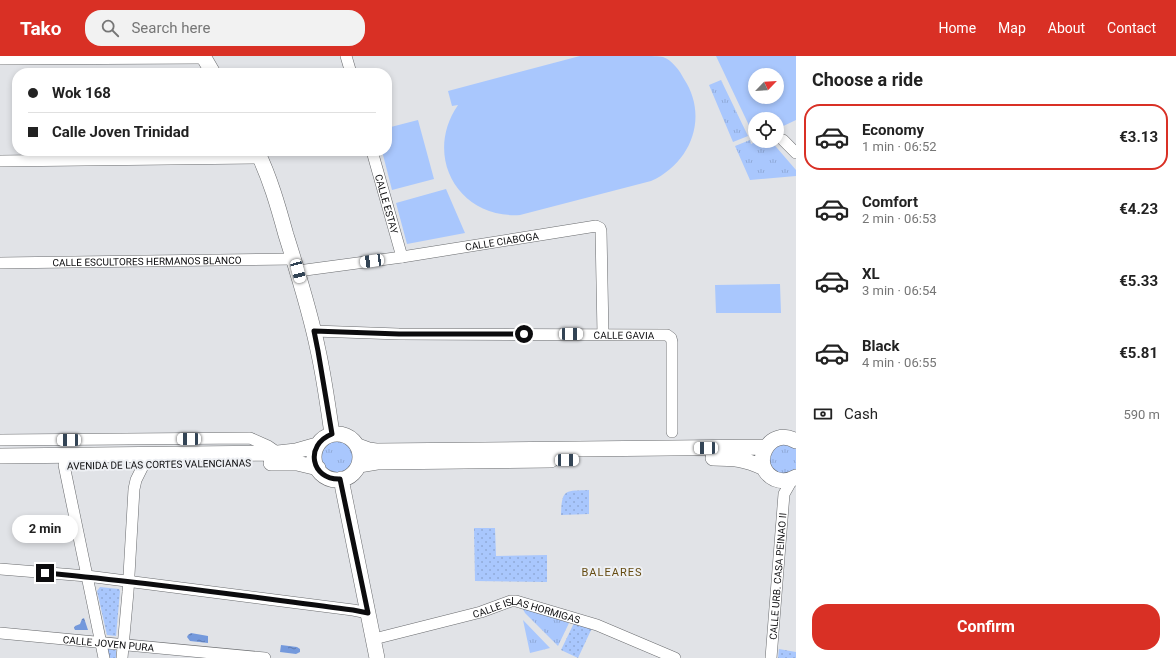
<!DOCTYPE html>
<html lang="en">
<head>
<meta charset="utf-8">
<style>
  body { margin:0; font-family:Roboto,sans-serif; background:#f2f2f2; color:#222; height:100vh; display:flex; flex-direction:column; font-size:15px; white-space:nowrap }
  * { box-sizing:border-box; margin:0 }
  p { font-size:13px; color:#767676 }
  .icon { flex:none; width:22px; height:22px; fill:none; stroke:currentColor; stroke-width:2; stroke-linecap:round; stroke-linejoin:round }
  .map { position:relative; flex:1; overflow:hidden }
  .panel { display:flex; flex-direction:column; background:#fff; width:380px }
  .panel>* { flex:none }
  .guide { position:absolute; left:12px; top:12px; width:380px; height:88px; border-radius:16px; box-shadow:0 2px 6px #0003; display:grid; align-content:center; height:88px; padding:0 16px; background:#fff }
  .needle { width:26px; rotate:65deg }
  .buttons { position:absolute; left:748px; top:12px; display:grid; gap:8px }
  .buttons a { display:grid; place-items:center; width:36px; height:36px; border-radius:50%; background:#fff; box-shadow:0 2px 6px #0003; font-size:20px }
  .end { position:absolute; width:18px; height:18px; margin:-9px; border:5px solid #0c0c0e; background:#fff; box-shadow:0 0 0 2px #fff }
  .from { border-radius:50% }
  .bubble { position:absolute; height:28px; border-radius:14px; background:#fff; box-shadow:0 2px 6px #0003; font-size:13px; font-weight:700; line-height:28px; text-align:center }
  .car { position:absolute; width:12px; height:24px; margin:-12px -6px; border-radius:5px; box-shadow:0 0 3px 1px #0007; background:linear-gradient(#fff 24%,#345 0 40%,#fff 0 76%,#345 0 86%,#fff 0) }
  .guide b { display:flex; align-items:center; gap:14px; height:38px; font-size:15px }
  .guide b+b { border-top:1px solid #e0e0e0 }
  .guide i { width:10px; height:10px; background:#222 }
  ul { padding:0; list-style:none }
  li { display:flex; align-items:center; gap:12px; height:66px; margin:0 8px 6px; padding:0 8px; border:2px solid transparent; border-radius:16px }
  li div { flex:1 }
  li b { display:block; font-size:15px }
  li em { font-style:normal; font-weight:700 }
  li.selected { border-color:#d93025 }
  li>.icon { width:36px; height:36px; stroke-width:1.5 }
  h2 { padding:0 16px; font-size:18px; line-height:48px }
  .pay { display:flex; align-items:center; gap:10px; height:44px; padding:0 16px; font-size:15px }
  .pay p { margin-inline-start:auto }
  .cta { display:flex; gap:8px; margin-top:auto; padding:8px 16px }
  .cta a { flex:1; height:46px; border-radius:16px; background:#d93025; color:#fff; font-size:16px; font-weight:700; line-height:46px; text-align:center }
  header { display:flex; align-items:center; gap:24px; box-sizing:border-box; height:56px; padding:0 20px; background:#d93025; color:#fff }
  header strong { font-size:19px }
  nav { display:flex; gap:22px; margin-inline-start:auto; font-size:14px }
  .search { width:280px; height:36px; background:#f2f2f2; display:flex; align-items:center; gap:10px; box-sizing:border-box; padding:0 14px; border-radius:16px; color:#767676; font-size:15px }
  main { display:flex; flex:1; min-height:0 }
  .map>svg:first-child { display:block }
</style>
</head>
<body>
<header>
<strong>Tako</strong>
<div class="search"><svg class="icon" aria-label="search" viewBox="0 0 24 24"><circle cx="10" cy="10" r="6"/><path d="M15 15l6 6"/></svg>Search here</div>
<nav><a>Home</a><a>Map</a><a>About</a><a>Contact</a></nav>
</header>
<main>
<div class="map">
<svg width="796" height="602" viewBox="0 0 796 602">
  <defs>
    <pattern id="grass-tufts" width="24" height="20" patternUnits="userSpaceOnUse"><rect width="24" height="20" fill="#a9c7fd"/><path d="M3 7l-1-3M5 7V3M7 7l1-3M15 17l-1-3M17 17v-4M19 17l1-3" fill="none" stroke="#90aad8"/></pattern>
    <pattern id="park-dots" width="8" height="8" patternUnits="userSpaceOnUse"><rect width="8" height="8" fill="#a9c7fd"/><path d="M2 2h.1M6 6h.1" fill="none" stroke="#90aad8" stroke-width="1.8" stroke-linecap="round"/></pattern>
    <pattern id="water-ripples" width="26" height="14" patternUnits="userSpaceOnUse"><rect width="26" height="14" fill="#7499dc"/><path d="M2 4q2-2 4 0t4 0M15 11q2-2 4 0t4 0" fill="none" stroke="#5e7bb1"/></pattern>
  </defs>
  <rect width="100%" height="100%" fill="#e1e3e7"/>
  <path fill="url(#grass-tufts)" d="M721 24 748 80 733 86 709 29Z
    M750 84 751 88 757 85H771L796 114V120L750 124 735 90Z
    M320 401a17 17 0 1 1 34 0a17 17 0 1 1-34 0Z
    M781 387 796 391V415L781 419 769 410V396Z
    M525 551 569 567 558 590 525 557 523 553Z
    M523 564 550 592 530 597Z"/>
  <path fill="url(#park-dots)" d="M589 434V458L561 459C562 433 564 435 589 434Z
    M474 472H495L496 500 547 499V526L475 525Z
    M100 531 119 533 120 535 116 580 107 579 97 535Z
    M574 567 592 572 578 602 561 594Z
    M108 593 116 594V602H108Z
    M779 593 796 596V602H778Z"/>
  <path fill="#a9c7fd" fill-rule="evenodd" d="M580 0C602 0 623 0 645 0 650 0 659 0 663 1 672 4 680 15 684 23 709 61 691 107 651 125L520 159C458 163 423 100 458 49L452 50 448 35Z
    M716 0H796V64L777 73V63H755V82ZM755 19H777V41H755Z
    M418 64 434 123 392 134 382 95H387V72Z
    M446 133 465 177 407 188 396 147Z
    M780 228 781 257H716L715 229Z"/>
  <path fill="url(#water-ripples)" d="M84 562 88 574H75L74 572 75 570 80 568 82 563Z
    M191 577 208 580V587L190 585 187 581 188 579Z
    M281 589 297 591 300 593V596L296 598 280 596Z"/>
  <g fill="none" stroke-linecap="round" stroke-linejoin="round">
    <g stroke="#696b6e" stroke-width="12">
      <g id="minor">
        <path d="M346 0 351 17"/>
        <path d="M0 3 204 2"/>
        <path d="M783 84 796 97"/>
        <path id="s1" d="M372 95 402 201"/>
        <path d="M0 105 260 102"/>
        <path id="s2" d="M0 207 294 203"/>
        <path id="s3" d="M298 215 402 201 596 170 600 172 601 175 603 278"/>
        <path id="s4" d="M314 275 399 278 667 279 671 282 672 286V376"/>
        <path d="M0 384 250 382 268 390 278 397"/>
        <path d="M64 409 104 602"/>
        <path d="M0 513 87 520 353 554 368 557"/>
        <path id="s5" d="M0 577 265 602"/>
        <path id="s6" d="M374 583 481 556 511 545H516L597 569 675 602"/>
        <path d="M122 602 128 536 134 433 136 424 144 408"/>
        <path id="s7" d="M771 602 784 438 792 424"/>
      </g>
    </g>
    <g stroke="#696b6e" stroke-width="16">
      <path id="secondary" d="M203 0 213 17
        M257 95C270 122 278 150 286 179 298 217 310 255 318 294 324 321 328 350 332 378
        M314 401a23 23 0 1 1 46 0a23 23 0 1 1-46 0Z
        M796 385C769 369 748 410 775 423 782 426 789 425 796 421
        M358 390 369 394 376 395 766 391
        M0 400 278 397 296 395 317 389
        M713 402C734 402 745 403 764 412
        M271 407H297L318 412
        M359 409 377 406 551 404
        M341 423 377 602"/>
    </g>
    <use href="#minor" stroke="#fff" stroke-width="11"/>
    <use href="#secondary" stroke="#fff" stroke-width="15"/>
  </g>
  <g fill="none" stroke-linecap="round" stroke-linejoin="round">
    <path stroke="#0c0c0e" stroke-width="5" d="M45 517C148 526 251 541 353 554L368 557 340 423C311 424 304 389 332 378L318 295 314 275 399 278H524"/>
  </g>
  <g text-anchor="middle" stroke-width="4" stroke-linejoin="round" paint-order="stroke">
    <g font-size="10" fill="#0c0c0e" stroke="#eef0f4">
      <text dy="4" stroke="none"><textPath href="#s1" startOffset="55">CALLE ESTAY</textPath></text>
      <text dy="4" stroke="none"><textPath href="#s3" startOffset="206">CALLE CIABOGA</textPath></text>
      <text dy="4" stroke="none"><textPath href="#s2" startOffset="147">CALLE ESCULTORES HERMANOS BLANCO</textPath></text>
      <text dy="4" stroke="none"><textPath href="#s4" startOffset="310">CALLE GAVIA</textPath></text>
      <text transform="translate(159 408) rotate(-1)" y="4">AVENIDA DE LAS CORTES VALENCIANAS</text>
      <text dy="4" stroke="none"><textPath href="#s7" startOffset="82">CALLE URB. CASA PEINAO II</textPath></text>
      <text dy="4" stroke="none"><textPath href="#s6" startOffset="158">CALLE ISLAS HORMIGAS</textPath></text>
      <text dy="4" stroke="none"><textPath href="#s5" startOffset="109">CALLE JOVEN PURA</textPath></text>
    </g>
    <g font-size="11" letter-spacing="1" fill="#664c12" stroke="#eef0f4">
      <text x="612" y="520">BALEARES</text>
    </g>
  </g>
</svg>
<div class="buttons">
<a><svg class="needle" viewBox="-14 -14 28 28"><path d="M0-13l5 13h-10z" fill="#e53935"/><path d="M0 13l5-13h-10z" fill="#767676"/></svg></a>
<a><svg class="icon" aria-label="locate" viewBox="0 0 24 24"><circle cx="12" cy="12" r="6"/><path d="M12 2v4M12 18v4M2 12h4M18 12h4"/></svg></a>
</div>
<i class="end from" style="left:524px;top:278px"></i>
<i class="end" style="left:45px;top:517px"></i>
<div class="bubble" style="left:12px;top:459px;width:66px">2 min</div>
<i class="car" style="left:372px;top:205px;rotate:262deg"></i>
<i class="car" style="left:298px;top:215px;rotate:165deg"></i>
<i class="car" style="left:571px;top:278px;rotate:90deg"></i>
<i class="car" style="left:189px;top:383px;rotate:270deg"></i>
<i class="car" style="left:69px;top:384px;rotate:270deg"></i>
<i class="car" style="left:706px;top:392px;rotate:270deg"></i>
<i class="car" style="left:567px;top:404px;rotate:89deg"></i>
<div class="guide">
<b><i class="from"></i>Wok 168</b>
<b><i></i>Calle Joven Trinidad</b>
</div>
</div>
<section class="panel">
<h2>Choose a ride</h2>
<ul>
<li class="selected"><svg class="icon" aria-label="car" viewBox="0 0 24 24"><path d="M5 17H2v-5l4-1 3-4h7l3 4 3 1v5h-3M9 17h6M6 11h13"/><circle cx="7" cy="17" r="2"/><circle cx="17" cy="17" r="2"/></svg><div><b>Economy</b><p>1 min · 06:52</p></div><em>€3.13</em></li>
<li><svg class="icon" aria-label="car" viewBox="0 0 24 24"><path d="M5 17H2v-5l4-1 3-4h7l3 4 3 1v5h-3M9 17h6M6 11h13"/><circle cx="7" cy="17" r="2"/><circle cx="17" cy="17" r="2"/></svg><div><b>Comfort</b><p>2 min · 06:53</p></div><em>€4.23</em></li>
<li><svg class="icon" aria-label="car" viewBox="0 0 24 24"><path d="M5 17H2v-5l4-1 3-4h7l3 4 3 1v5h-3M9 17h6M6 11h13"/><circle cx="7" cy="17" r="2"/><circle cx="17" cy="17" r="2"/></svg><div><b>XL</b><p>3 min · 06:54</p></div><em>€5.33</em></li>
<li><svg class="icon" aria-label="car" viewBox="0 0 24 24"><path d="M5 17H2v-5l4-1 3-4h7l3 4 3 1v5h-3M9 17h6M6 11h13"/><circle cx="7" cy="17" r="2"/><circle cx="17" cy="17" r="2"/></svg><div><b>Black</b><p>4 min · 06:55</p></div><em>€5.81</em></li>
</ul>
<div class="pay"><svg class="icon" aria-label="cash" viewBox="0 0 24 24"><path d="M3 7h18v10H3z"/><circle cx="12" cy="12" r="2"/></svg>Cash<p>590 m</p></div>
<div class="cta"><a>Confirm</a></div>
</section>
</main>
</body>
</html>
